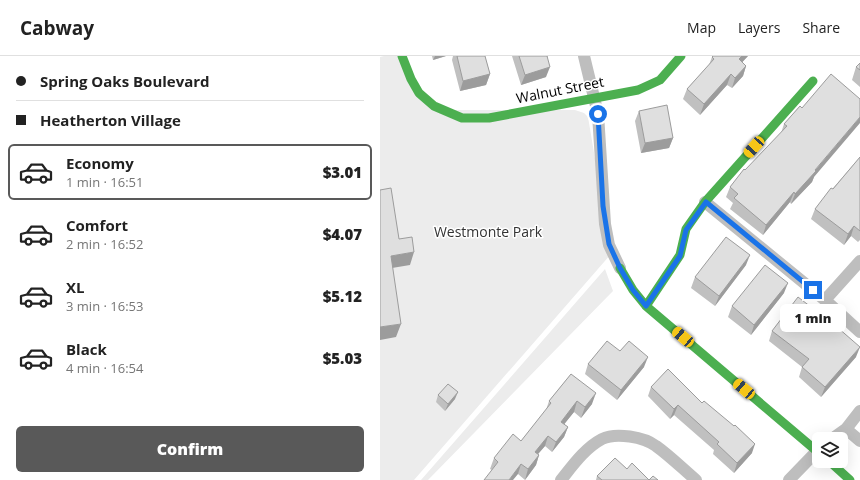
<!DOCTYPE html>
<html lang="en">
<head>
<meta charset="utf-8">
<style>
  body { margin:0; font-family:"Open Sans",sans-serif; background:#f2f2f2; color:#222; height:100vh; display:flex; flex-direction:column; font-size:15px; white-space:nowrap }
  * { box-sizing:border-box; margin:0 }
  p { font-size:13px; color:#767676 }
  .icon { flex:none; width:22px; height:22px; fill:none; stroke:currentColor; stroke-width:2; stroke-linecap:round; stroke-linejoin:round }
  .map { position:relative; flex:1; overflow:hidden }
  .sheet { display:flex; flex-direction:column; background:#fff; width:380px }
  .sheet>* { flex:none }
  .top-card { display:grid; align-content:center; height:88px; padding:0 16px; background:#fff }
  .buttons { position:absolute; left:432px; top:376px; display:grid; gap:8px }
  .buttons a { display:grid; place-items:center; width:36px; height:36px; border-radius:6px; background:#fff; box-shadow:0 4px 16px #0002; font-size:20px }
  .end { position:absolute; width:18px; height:18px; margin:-9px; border:5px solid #1a73e8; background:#fff; box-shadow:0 0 0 2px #fff }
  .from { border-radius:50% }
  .bubble { position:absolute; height:28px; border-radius:6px; background:#fff; box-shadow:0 4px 16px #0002; font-size:13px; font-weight:800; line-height:28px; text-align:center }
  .car { position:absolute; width:12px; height:24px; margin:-12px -6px; border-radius:5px; box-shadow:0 0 3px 1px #0007; background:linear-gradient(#f5c518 24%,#345 0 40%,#f5c518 0 76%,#345 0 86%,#f5c518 0) }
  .top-card b { display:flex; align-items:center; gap:14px; height:38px; font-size:15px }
  .top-card b+b { border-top:1px solid #e0e0e0 }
  .top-card i { width:10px; height:10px; background:#222 }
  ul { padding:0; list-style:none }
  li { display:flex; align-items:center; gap:12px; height:56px; margin:0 8px 6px; padding:0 8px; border:2px solid transparent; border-radius:6px }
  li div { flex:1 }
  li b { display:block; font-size:15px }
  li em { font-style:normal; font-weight:800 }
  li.on { border-color:#595959 }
  li>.icon { width:36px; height:36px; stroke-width:1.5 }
  .primary-button { display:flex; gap:8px; margin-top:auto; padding:8px 16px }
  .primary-button a { flex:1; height:46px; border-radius:6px; background:#595959; color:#fff; font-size:16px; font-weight:800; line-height:46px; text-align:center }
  header { display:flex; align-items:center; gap:24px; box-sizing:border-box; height:56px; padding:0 20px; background:#fff; border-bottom:1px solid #e0e0e0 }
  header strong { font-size:19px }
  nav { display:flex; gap:22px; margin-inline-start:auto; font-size:14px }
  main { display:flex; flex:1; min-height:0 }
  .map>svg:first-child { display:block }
</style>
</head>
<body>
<header>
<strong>Cabway</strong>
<nav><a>Map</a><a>Layers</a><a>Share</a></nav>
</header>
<main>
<section class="sheet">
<div class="top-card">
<b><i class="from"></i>Spring Oaks Boulevard</b>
<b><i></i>Heatherton Village</b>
</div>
<ul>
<li class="on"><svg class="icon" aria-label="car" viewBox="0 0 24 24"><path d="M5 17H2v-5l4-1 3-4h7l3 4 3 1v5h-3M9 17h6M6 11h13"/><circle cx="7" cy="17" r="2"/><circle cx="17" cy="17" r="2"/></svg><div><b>Economy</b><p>1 min · 16:51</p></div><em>$3.01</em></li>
<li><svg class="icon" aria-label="car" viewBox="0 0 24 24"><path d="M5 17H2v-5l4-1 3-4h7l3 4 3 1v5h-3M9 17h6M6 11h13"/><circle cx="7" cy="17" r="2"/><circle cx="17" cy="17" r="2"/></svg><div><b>Comfort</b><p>2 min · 16:52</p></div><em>$4.07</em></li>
<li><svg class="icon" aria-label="car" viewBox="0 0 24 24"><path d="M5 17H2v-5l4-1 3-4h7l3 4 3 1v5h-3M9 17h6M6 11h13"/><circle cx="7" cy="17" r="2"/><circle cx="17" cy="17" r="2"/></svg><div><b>XL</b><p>3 min · 16:53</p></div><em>$5.12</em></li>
<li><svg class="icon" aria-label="car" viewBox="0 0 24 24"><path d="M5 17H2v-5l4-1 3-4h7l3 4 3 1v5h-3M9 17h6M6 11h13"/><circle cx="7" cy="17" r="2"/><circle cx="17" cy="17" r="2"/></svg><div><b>Black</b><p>4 min · 16:54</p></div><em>$5.03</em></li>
</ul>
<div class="primary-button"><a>Confirm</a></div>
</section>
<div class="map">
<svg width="480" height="424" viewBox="0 0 480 424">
  <rect width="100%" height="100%" fill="#fff"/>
  <path fill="#ececec" d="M4 0H18L52 54H195L204 57 208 61 231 198 34 424H0V1Z
    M225 213 233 235 48 424H41Z"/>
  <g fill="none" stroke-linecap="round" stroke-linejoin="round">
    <path stroke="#bebebe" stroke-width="12" d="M204 0 218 58 225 168 229 189 240 212
      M325 146 445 244 480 276
      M445 244 480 205
      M466 373 480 385
      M452 383 466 373 480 355
      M181 424C193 409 205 392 222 383 236 376 264 381 276 390 290 400 303 413 316 424
      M409 424 439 393"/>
    <path stroke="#4caf50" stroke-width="9" d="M22 0 31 23 39 37 54 50 82 62H109L258 34 280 24 301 0
      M240 212 253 234 266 250 439 397
      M266 250 300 199 306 173 325 146 433 25
      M449 405 470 424"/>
  </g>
  <path fill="#c0c0c0" d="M52 0H66L53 4Z
    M73 0H105L110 18 106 29 80 35 72 4Z
    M132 0H168L167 2 166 21 141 29Z
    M368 0 362 6 366 10 363 20 352 32 347 29 320 59 303 43 307 33 329 9 332 1Z
    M480 7V31L472 24 476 11Z
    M420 50 434 121 432 126 411 148 410 146 383 179 350 153 353 147 346 141 350 131 401 77 404 68Z
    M259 55 293 82 289 92 261 97 255 65Z
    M480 101V184L478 186 471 180 464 189 431 163 435 153Z
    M366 209 335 250 311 232 315 221Z
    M404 237 371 279 348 261 352 250Z
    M392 275 476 301 441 341 419 321 422 311 389 285Z
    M240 295 264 311 237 344 205 318 208 308Z
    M191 318 212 348 201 362 194 356 184 368 188 371 184 381 172 396 165 390 158 398 159 399 156 409 145 424 138 418 112 414 110 413 114 402 141 385 166 354 169 345Z
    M271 331 372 397 354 417 333 398 334 394 294 359 290 363 268 340Z
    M58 339 75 343 65 355 56 346Z
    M247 413 269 424H216L217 420Z"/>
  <path fill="#9c9c9c" d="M55 0H66L53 4Z
    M362 0H368L355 14 359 3Z
    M366 10 363 20 352 32 355 22Z
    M170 11 166 21 141 29 145 19Z
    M110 18 106 29 80 35 83 25Z
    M351 18 347 29 320 59 324 48Z
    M480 61V67L434 121 432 126 411 148 415 138Z
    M293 82 289 92 261 97 265 87Z
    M414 136 410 146 383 179 386 169Z
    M474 170 471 180 464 189 468 178Z
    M34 196 30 209 6 213 11 200Z
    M370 199 366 209 335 250 339 240Z
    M408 227 404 237 371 279 374 269Z
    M21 268 16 281 0 284V271Z
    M480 291 476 301 441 341 445 331Z
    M268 301 264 311 237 344 241 334Z
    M78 336 75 343 65 355 68 348Z
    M216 337 212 348 201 362 205 351Z
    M197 345 194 356 178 376 181 366Z
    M298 349 294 359 290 363 294 353Z
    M188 371 184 381 172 396 176 386Z
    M168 380 165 390 151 406 155 396Z
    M375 388 372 397 354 417 357 407Z
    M159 399 156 409 145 424 148 413Z
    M141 408 138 418 133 424H129Z"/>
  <path fill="#dfdfdf" stroke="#9c9c9c" d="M77 0H105L110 18 83 25Z
    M139 0H167L170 11 145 19Z
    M333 0H362L359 3 366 10 355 22 351 18 324 48 307 33 334 3 332 1Z
    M480 7V14L476 11Z
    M451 18 480 43V61L435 114 436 115 415 138 414 136 386 169 354 142 358 138 350 131 364 113 365 114 407 70 404 68 420 50 422 52Z
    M287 49 293 82 265 87 259 55Z
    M480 101V175L474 170 468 178 435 153 451 132 453 133Z
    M11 132 19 183 32 181 34 196 11 200 21 268 0 271V134Z
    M346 181 370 199 339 240 315 221Z
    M385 209 408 227 374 269 352 250Z
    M418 241 457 271 480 291 445 331 422 311 429 303 392 275Z
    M227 285 240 295 249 285 268 301 241 334 208 308Z
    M288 313 322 347 324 345 354 370 355 369 375 388 357 407 337 388 339 386 298 349 294 353 271 331Z
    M191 318 216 337 205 351 197 345 181 366 188 371 176 386 168 380 155 396 159 399 148 413 141 408 129 424H104L118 406 114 402 133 378 141 385 171 347 169 345Z
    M68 328 78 336 68 348 58 339Z
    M235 402 247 413 252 407 269 424H222L217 420Z
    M273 420 278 424H269Z"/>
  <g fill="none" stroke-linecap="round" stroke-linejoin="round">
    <path stroke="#1a73e8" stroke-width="5" d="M218 58 223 150 229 188 240 212 253 234 266 250 300 200 306 174 326 146 433 234"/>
  </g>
  <g text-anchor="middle" stroke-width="3" stroke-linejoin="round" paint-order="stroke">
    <g font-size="14" fill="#000" stroke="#fff">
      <text transform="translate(180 34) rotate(-11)" y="5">Walnut Street</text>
    </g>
    <g font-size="14" fill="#333" stroke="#fff">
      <text x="108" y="181">Westmonte Park</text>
    </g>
  </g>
</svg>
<div class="buttons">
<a><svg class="icon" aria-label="layers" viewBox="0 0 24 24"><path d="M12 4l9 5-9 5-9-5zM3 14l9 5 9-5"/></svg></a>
</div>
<i class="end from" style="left:218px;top:58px"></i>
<i class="end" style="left:433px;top:234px"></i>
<div class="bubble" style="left:400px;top:248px;width:66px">1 min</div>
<i class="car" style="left:374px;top:91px;rotate:222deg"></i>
<i class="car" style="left:303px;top:281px;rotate:310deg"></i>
<i class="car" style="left:364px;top:333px;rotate:310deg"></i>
</div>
</main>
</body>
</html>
